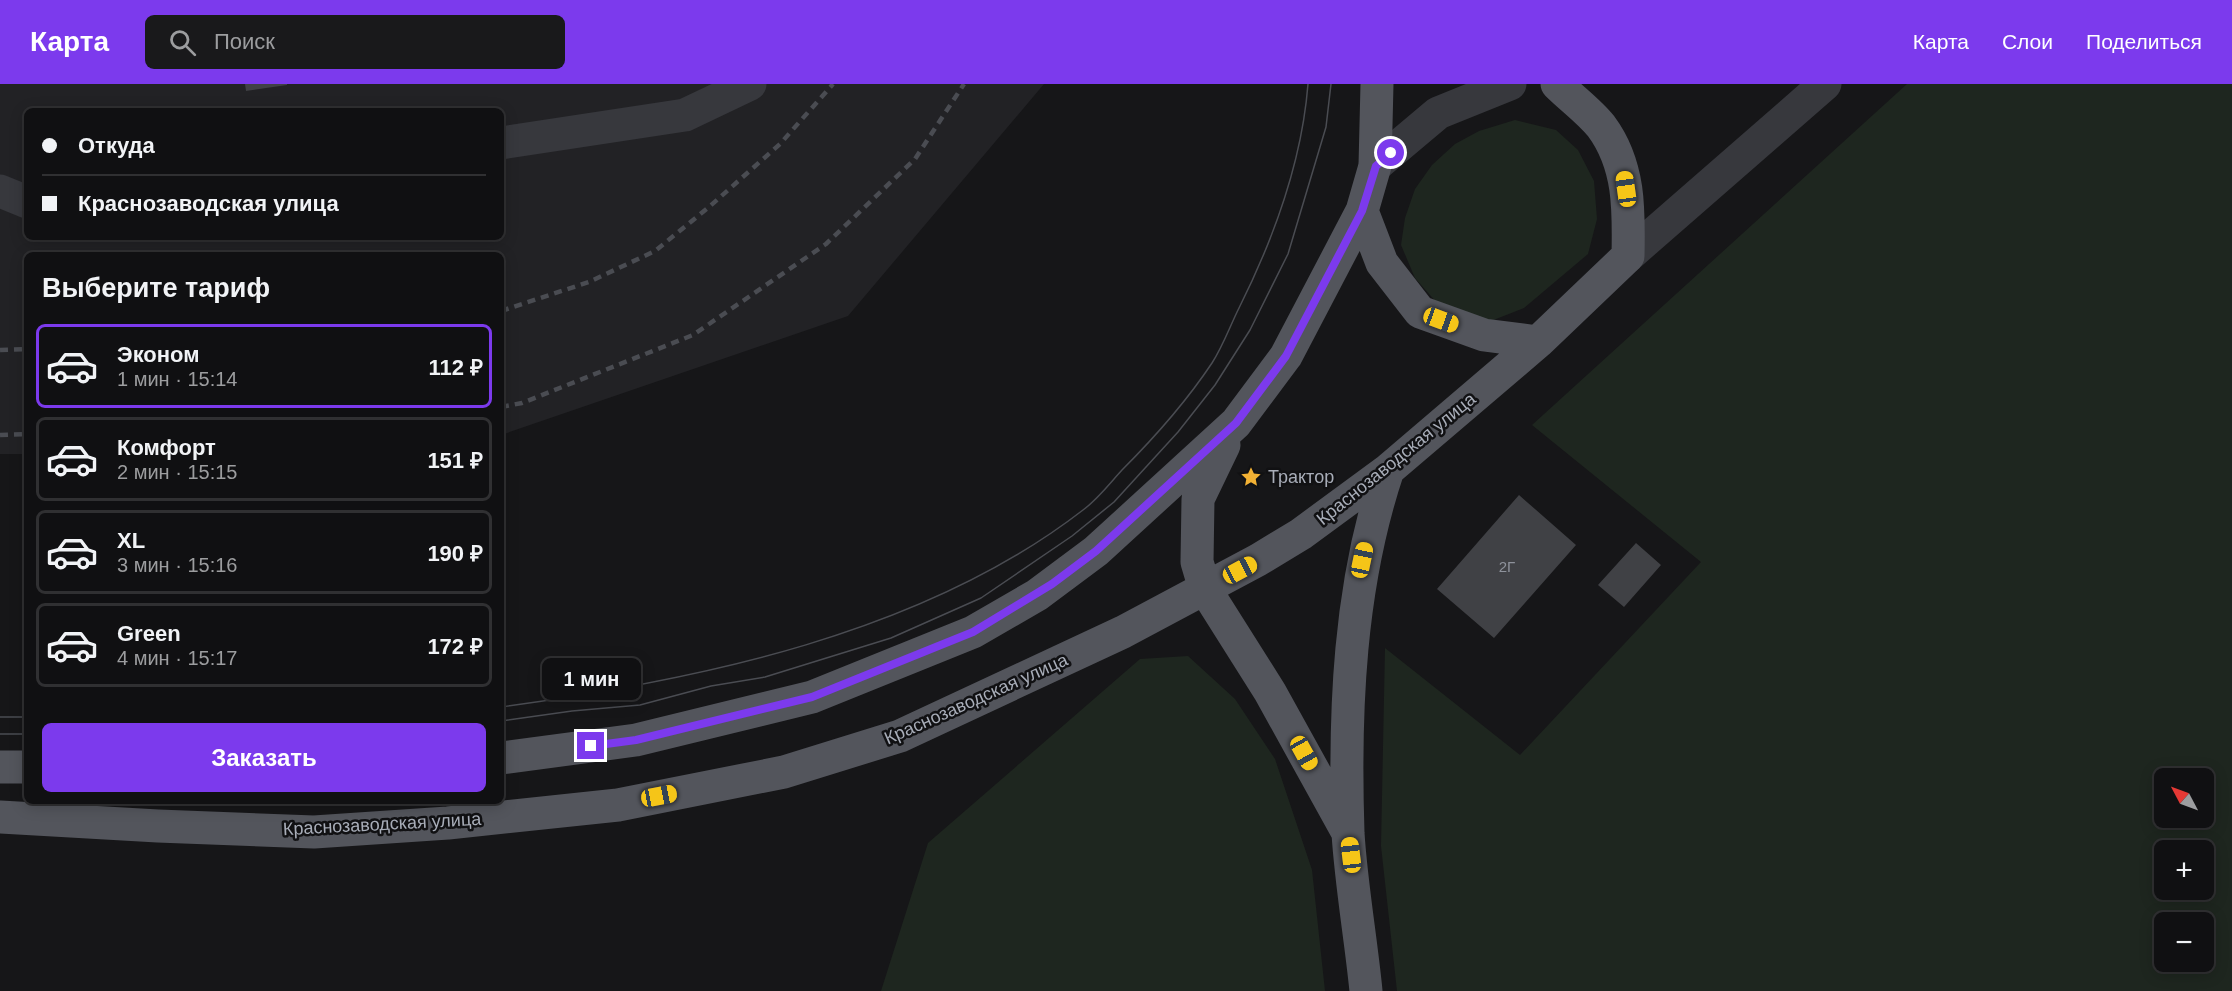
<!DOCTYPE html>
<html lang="ru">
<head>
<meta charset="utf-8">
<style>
  body { margin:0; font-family:Arial,sans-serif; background:#19191b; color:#f1f3f6; height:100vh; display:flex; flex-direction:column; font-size:22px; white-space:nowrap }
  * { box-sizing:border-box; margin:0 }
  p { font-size:20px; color:#9c9d9f }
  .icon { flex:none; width:33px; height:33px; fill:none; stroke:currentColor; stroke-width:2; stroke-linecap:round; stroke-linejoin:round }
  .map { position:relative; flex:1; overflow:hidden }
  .panel { position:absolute; left:24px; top:168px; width:480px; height:552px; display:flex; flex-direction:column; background:#101012; border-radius:9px; box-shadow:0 3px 15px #0003,0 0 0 2px #303032 }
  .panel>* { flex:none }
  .top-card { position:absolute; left:24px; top:24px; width:480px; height:132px; border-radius:9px; box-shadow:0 3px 15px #0003,0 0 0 2px #303032; display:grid; align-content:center; height:132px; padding:0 18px; background:#101012 }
  .needle { width:39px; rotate:311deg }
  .fabs { position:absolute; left:2154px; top:684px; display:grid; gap:12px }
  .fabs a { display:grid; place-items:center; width:60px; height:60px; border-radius:9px; background:#101012; box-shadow:0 3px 15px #0003,0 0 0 2px #303032; font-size:30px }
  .end { position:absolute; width:27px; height:27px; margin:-14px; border:8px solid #7c3aed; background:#fff; box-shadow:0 0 0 3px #fff }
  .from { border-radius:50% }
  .bubble { position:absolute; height:42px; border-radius:9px; background:#101012; box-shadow:0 3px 15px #0003,0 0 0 2px #303032; font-size:20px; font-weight:600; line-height:42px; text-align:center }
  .car { position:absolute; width:18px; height:36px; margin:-18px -9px; border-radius:8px; box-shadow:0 0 4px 2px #0007; background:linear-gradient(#f5c518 24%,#345 0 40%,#f5c518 0 76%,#345 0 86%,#f5c518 0) }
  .top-card b { display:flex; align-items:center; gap:21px; height:57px; font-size:22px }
  .top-card b+b { border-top:2px solid #303032 }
  .top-card i { width:15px; height:15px; background:#f1f3f6 }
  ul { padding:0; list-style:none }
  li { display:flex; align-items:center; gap:18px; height:84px; margin:0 12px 9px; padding:0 6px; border:3px solid #303032; border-radius:9px }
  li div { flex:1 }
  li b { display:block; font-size:22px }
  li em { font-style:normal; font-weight:600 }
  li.selected { border-color:#7c3aed }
  li>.icon { width:54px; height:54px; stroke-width:1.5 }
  h2 { padding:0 18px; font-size:27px; line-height:72px }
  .action { display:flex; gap:12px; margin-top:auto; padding:12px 18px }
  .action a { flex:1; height:69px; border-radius:9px; background:#7c3aed; color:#fff; font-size:24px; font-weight:600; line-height:69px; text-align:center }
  header { display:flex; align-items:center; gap:36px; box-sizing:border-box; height:84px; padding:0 30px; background:#7c3aed; color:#fff }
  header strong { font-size:28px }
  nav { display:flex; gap:33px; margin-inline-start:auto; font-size:21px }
  .search { width:420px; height:54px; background:#19191b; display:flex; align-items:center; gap:15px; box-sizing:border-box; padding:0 21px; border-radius:9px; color:#9c9d9f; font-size:22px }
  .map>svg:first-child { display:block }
</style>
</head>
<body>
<header>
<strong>Карта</strong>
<div class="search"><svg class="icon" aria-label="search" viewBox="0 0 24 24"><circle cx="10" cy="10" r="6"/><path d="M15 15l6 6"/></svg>Поиск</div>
<nav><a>Карта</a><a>Слои</a><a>Поделиться</a></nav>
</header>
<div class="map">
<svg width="2232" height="907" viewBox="0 0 2232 907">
  <rect width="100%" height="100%" fill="#161618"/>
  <path fill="#222225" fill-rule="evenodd" d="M0 0H1044L848 232 501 351V171H27V370H0ZM27 27H501V153H27Z"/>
  <path fill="#1e261f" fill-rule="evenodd" d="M1907 0H2232V907H1397L1381 762 1385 564 1520 671 1701 478 1532 341ZM2204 694V734H2164V694ZM2164 766H2204V806H2164ZM2164 838H2204V878H2164Z
    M1515 36 1556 46 1578 66 1594 97 1597 135 1588 170 1524 224 1491 237 1437 219 1415 194 1401 161 1405 134 1415 105 1432 81 1455 60 1479 47Z
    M1188 572 1235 615 1275 675 1312 786 1325 907H881L928 759 1140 575Z"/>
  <path fill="#404145" d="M245 0H287V1L246 7Z
    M1519 411 1576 461 1494 554 1437 505Z
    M1636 459 1661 481 1624 523 1598 501Z"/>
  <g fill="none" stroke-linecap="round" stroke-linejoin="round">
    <path stroke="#37383d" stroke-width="33" d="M501 59 685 31 750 0
      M1375 82 1438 29 1510 0
      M0 107 27 118
      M1628 172 1825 0"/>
    <path stroke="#53555c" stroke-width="33" d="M1362 127 1382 179 1420 228 1484 251 1538 258
      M1224 361 1198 415 1197 478 1205 505 1270 608 1348 749
      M501 674 636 656 812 613 973 548 1037 511 1096 467 1236 339 1286 272 1362 127 1375 82 1377 0
      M0 683H27
      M0 733 158 742 314 748 448 739 618 721 784 688 900 652 1123 548 1258 476 1301 450 1388 386 1538 258 1628 172C1629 126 1630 81 1601 42 1589 27 1571 14 1557 0
      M1366 907C1361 856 1351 799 1348 749 1344 627 1349 502 1388 386"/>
    <path stroke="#4a4c52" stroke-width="1.5" d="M501 623C698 596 923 550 1083 426 1098 415 1110 399 1122 386 1155 353 1186 318 1212 279 1223 262 1230 242 1239 224 1274 154 1302 77 1308 0
      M0 633H27
      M501 637 572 627 640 621 711 602 765 593 891 554 981 514 1072 452 1114 418 1178 348 1215 301 1250 246 1288 170 1326 43 1331 0
      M0 650H27"/>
    <path stroke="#4a4c52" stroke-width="4.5" stroke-dasharray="8 6" stroke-linecap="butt" d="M501 227 589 198 655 167 709 123 780 60 833 0
      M0 266 27 265
      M501 323 522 319 693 251 826 160 915 75 964 0
      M0 351 27 350"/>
  </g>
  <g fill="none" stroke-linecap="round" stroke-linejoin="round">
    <path stroke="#7c3aed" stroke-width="8" d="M591 662 636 656 812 613 973 548 1052 500 1096 467 1236 339 1286 272 1362 127 1376 82 1391 69"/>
  </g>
  <defs>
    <g id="sight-bare" transform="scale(1.62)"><path d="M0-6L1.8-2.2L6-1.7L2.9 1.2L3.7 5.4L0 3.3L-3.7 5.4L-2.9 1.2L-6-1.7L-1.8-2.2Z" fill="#f2b134" stroke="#111113" stroke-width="2.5" paint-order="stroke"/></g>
  </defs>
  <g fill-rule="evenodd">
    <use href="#sight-bare" x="1251" y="393"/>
  </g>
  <g text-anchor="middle" stroke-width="5" stroke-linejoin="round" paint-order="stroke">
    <g font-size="15" fill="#8e929b">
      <text x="1507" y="488">2Г</text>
    </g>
    <g font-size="18" fill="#a8adb8" stroke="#111113">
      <text transform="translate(1396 375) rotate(-39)" y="6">Краснозаводская улица</text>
      <text transform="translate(976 615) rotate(-24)" y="6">Краснозаводская улица</text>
      <text transform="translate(382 740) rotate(-3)" y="6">Краснозаводская улица</text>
    </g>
    <g font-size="18" fill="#a8adb8" stroke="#111113" text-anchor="start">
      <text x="1268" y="399">Трактор</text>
    </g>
  </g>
</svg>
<div class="fabs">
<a><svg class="needle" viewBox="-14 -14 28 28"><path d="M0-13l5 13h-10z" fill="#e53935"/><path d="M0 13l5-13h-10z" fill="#9c9d9f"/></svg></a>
<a>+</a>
<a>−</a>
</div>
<i class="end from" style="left:1391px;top:69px"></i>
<i class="end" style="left:591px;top:662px"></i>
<div class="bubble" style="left:542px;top:574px;width:99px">1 мин</div>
<i class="car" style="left:1626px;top:105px;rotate:352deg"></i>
<i class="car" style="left:1441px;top:236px;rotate:110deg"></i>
<i class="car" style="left:1362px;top:476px;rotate:12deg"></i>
<i class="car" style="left:1240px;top:486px;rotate:62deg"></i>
<i class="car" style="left:1304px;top:669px;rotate:151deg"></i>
<i class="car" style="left:659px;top:712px;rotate:79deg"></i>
<i class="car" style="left:1351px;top:771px;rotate:353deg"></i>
<div class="top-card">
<b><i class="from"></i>Откуда</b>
<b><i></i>Краснозаводская улица</b>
</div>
<section class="panel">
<h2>Выберите тариф</h2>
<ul>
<li class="selected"><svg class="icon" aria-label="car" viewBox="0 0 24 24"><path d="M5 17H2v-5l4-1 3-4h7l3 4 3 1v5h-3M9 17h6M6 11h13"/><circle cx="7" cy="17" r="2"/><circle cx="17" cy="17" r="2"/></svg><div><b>Эконом</b><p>1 мин · 15:14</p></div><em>112 ₽</em></li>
<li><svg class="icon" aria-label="car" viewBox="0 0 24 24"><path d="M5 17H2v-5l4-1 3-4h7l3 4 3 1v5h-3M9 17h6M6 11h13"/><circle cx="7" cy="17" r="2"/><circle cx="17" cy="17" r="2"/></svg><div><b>Комфорт</b><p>2 мин · 15:15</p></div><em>151 ₽</em></li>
<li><svg class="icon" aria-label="car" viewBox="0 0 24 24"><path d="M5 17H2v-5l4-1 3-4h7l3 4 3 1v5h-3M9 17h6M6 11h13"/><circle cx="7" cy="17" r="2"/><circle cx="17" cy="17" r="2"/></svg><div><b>XL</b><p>3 мин · 15:16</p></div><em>190 ₽</em></li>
<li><svg class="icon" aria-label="car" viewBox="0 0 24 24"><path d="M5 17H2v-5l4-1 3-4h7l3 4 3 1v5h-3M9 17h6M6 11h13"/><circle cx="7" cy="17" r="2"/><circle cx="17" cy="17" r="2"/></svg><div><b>Green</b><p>4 мин · 15:17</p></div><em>172 ₽</em></li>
</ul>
<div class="action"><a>Заказать</a></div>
</section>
</div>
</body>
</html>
